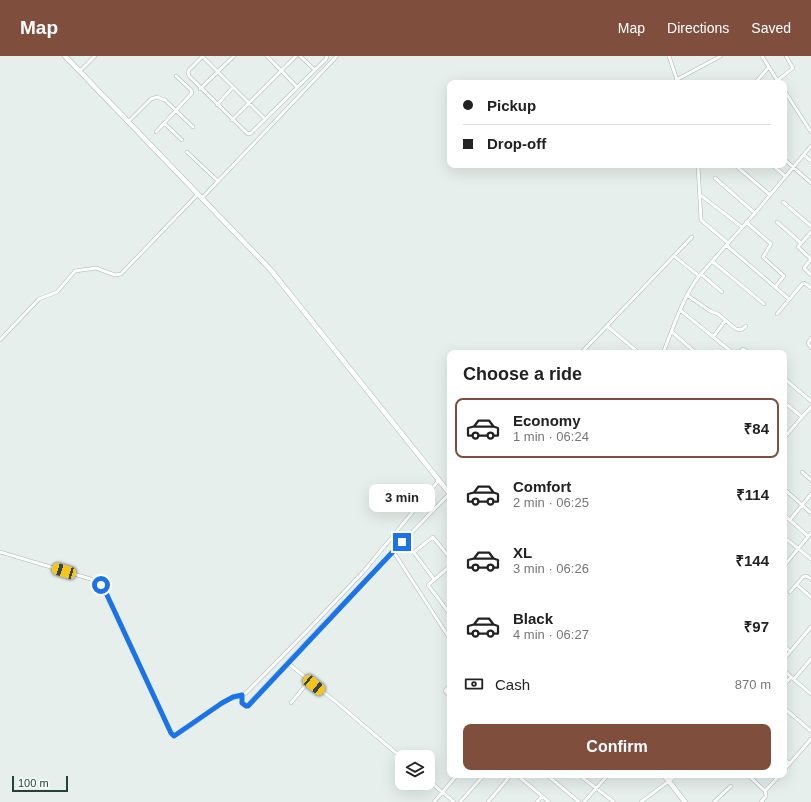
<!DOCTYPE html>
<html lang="en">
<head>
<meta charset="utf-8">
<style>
  body { margin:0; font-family:Arial,sans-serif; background:#f6f6f6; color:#222; height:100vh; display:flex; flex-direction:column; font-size:15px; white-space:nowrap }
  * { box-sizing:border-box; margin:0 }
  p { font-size:13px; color:#767676 }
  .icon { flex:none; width:22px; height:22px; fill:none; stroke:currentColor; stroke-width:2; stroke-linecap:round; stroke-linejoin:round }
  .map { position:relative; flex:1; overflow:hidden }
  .drawer { position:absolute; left:447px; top:294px; width:340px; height:428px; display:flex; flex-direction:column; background:#fff; border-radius:8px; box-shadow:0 4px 16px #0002 }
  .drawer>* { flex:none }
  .hud { position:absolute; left:447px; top:24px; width:340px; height:88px; border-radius:8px; box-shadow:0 4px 16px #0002; display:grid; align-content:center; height:88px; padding:0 16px; background:#fff }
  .buttons { position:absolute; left:395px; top:694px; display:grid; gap:8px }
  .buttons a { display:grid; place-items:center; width:40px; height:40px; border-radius:8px; background:#fff; box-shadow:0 4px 16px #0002; font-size:20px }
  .scale { position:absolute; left:12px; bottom:10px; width:56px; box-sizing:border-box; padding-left:4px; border:2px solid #24423a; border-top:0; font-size:11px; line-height:14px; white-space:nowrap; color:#24423a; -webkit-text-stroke:3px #f7fbf9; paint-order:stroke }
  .end { position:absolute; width:18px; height:18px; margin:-9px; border:5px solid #1a73e8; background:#fff; box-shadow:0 0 0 2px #fff }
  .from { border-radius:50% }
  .bubble { position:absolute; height:28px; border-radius:8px; background:#fff; box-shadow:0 4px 16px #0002; font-size:13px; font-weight:700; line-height:28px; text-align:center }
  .car { position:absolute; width:12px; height:24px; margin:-12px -6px; border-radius:5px; box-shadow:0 0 3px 1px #0007; background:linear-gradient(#f5c518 24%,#345 0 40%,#f5c518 0 76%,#345 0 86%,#f5c518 0) }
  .hud b { display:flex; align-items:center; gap:14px; height:38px; font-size:15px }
  .hud b+b { border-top:1px solid #e0e0e0 }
  .hud i { width:10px; height:10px; background:#222 }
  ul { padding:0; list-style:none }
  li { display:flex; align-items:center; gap:12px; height:60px; margin:0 8px 6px; padding:0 8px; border:2px solid transparent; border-radius:8px }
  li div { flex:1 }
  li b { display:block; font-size:15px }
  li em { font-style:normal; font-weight:700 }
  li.selected { border-color:#804e3d }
  li>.icon { width:36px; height:36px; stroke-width:1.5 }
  h2 { padding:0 16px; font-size:18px; line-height:48px }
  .pay { display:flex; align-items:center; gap:10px; height:44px; padding:0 16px; font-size:15px }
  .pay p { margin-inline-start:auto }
  .button { display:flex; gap:8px; margin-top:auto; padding:8px 16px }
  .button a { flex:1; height:46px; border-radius:8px; background:#804e3d; color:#fff; font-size:16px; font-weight:700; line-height:46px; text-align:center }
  header { display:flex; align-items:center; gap:24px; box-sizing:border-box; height:56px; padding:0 20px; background:#804e3d; color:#fff }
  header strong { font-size:19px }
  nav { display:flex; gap:22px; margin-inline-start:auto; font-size:14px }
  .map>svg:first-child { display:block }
</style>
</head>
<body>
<header>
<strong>Map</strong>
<nav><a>Map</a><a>Directions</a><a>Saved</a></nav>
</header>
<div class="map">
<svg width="811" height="746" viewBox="0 0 811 746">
  <rect width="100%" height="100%" fill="#e6efeb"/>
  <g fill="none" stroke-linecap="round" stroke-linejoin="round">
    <g stroke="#a8b8b2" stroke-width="4">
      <path id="street" d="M202 0 265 63
        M203 0 189 14 188 16 189 20 248 78 251 77 326 3 327 0
        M267 0 297 31
        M300 0 315 14
        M669 0 678 27
        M762 0 779 27
        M80 15 95 0
        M676 24 721 0
        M778 24 793 12 786 0
        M755 27 769 11
        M200 33 234 0
        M784 34 811 76
        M217 49 233 31
        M232 64 296 0
        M129 65 151 43 157 41 165 44 193 71
        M164 67 182 84
        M156 76 192 37 191 34 176 20
        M187 96 218 125
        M804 99 811 105
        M784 103 811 127
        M698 109 701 164 728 187
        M735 109 770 139
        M772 109 785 120
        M715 122 755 157
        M699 138 742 171
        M202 142 337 0
        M783 146 811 170
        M746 166 771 188 763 201 784 220 775 231
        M777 166 801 187
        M811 176 798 191 811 203
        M726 189 789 243
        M674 200 699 220
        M811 203 804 212 811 219
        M712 205 764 248
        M701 218 722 236
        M687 239 710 255 718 258 736 273 741 274 746 270
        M680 254 733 297
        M777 258 803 227 806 228 811 232
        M607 270 639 297
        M672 276 696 297
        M713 281 725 265
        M811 282 808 287 811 292
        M0 284 39 243 57 236 75 215 96 212 115 219 121 218 198 138
        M581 297 692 181
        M663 297C674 270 682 243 699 220L755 157 811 90
        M739 297 743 293 750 297
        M786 324 811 345
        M784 346 802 361 811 351
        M784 382 802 361
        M802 416 811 424
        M784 433 811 457
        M784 459 808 480
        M790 464 811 438
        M784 481 811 503
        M393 495 450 583
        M0 496 94 524 101 529 107 539 171 677 174 680C192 671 206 657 223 646 230 642 239 641 246 637L309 573 364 515 439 424
        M450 510 428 529 450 558
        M784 510 811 477
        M434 523 415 498 414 496 433 481 450 502
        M797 529 811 541
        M790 536 803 521 806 520 811 523
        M784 590 790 595
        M784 603 811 571
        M288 607 322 635 335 645 402 702
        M784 614 791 621
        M794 623 811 603
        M450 629 445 635 450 640
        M784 629 791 621 811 638
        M242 639V647L247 650 325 566 450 437
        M291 647 309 625
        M784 652 811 675
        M784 703 790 708
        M784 714 811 683
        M517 719 549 746
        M547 719 579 746
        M579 719 614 746
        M748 719 765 735
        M428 724 454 746
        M434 746 457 719
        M460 746 484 719
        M488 746 511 719
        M537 746 542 740
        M584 746 608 719
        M641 746 677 719
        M714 746 731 730
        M761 746 766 740 765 735 780 719"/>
    </g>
    <g stroke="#a4bbb3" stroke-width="5.5">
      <path id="secondary" d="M65 0 270 213 450 438
        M664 719 685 746"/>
    </g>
    <use href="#street" stroke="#fff" stroke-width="3"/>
    <use href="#secondary" stroke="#fff" stroke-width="4.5"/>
  </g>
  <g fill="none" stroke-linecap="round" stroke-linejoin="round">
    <path stroke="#1a73e8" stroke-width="5" d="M101 529 107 539 171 677 174 680 222 647 233 641 242 639V647L246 650H248L402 486"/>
  </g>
</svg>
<div class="buttons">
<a><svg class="icon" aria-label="layers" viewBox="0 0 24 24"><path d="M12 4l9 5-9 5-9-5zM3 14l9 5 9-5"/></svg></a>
</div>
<div class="scale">100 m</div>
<i class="end from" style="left:101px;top:529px"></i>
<i class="end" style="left:402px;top:486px"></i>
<div class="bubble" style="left:369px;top:428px;width:66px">3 min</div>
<i class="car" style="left:64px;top:515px;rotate:287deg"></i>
<i class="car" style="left:314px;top:629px;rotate:129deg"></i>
<div class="hud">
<b><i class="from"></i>Pickup</b>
<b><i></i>Drop-off</b>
</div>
<section class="drawer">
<h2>Choose a ride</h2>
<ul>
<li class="selected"><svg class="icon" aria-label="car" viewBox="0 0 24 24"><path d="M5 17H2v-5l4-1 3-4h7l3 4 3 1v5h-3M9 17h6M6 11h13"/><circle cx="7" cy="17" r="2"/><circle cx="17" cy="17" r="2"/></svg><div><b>Economy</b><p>1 min · 06:24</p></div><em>₹84</em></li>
<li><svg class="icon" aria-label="car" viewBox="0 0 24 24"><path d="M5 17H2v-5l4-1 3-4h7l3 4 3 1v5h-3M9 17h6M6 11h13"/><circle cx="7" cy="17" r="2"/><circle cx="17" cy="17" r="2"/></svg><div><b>Comfort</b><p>2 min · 06:25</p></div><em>₹114</em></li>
<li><svg class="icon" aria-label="car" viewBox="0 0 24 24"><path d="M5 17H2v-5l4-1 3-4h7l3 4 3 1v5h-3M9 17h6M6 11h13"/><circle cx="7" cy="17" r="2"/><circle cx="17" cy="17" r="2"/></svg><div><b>XL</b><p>3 min · 06:26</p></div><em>₹144</em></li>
<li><svg class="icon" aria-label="car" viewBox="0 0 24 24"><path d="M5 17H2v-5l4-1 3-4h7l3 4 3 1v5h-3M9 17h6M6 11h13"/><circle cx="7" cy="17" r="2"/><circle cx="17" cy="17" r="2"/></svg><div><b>Black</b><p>4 min · 06:27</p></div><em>₹97</em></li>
</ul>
<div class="pay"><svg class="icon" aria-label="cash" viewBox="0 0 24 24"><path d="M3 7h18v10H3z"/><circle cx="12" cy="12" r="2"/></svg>Cash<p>870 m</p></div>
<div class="button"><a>Confirm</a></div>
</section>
</div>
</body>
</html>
